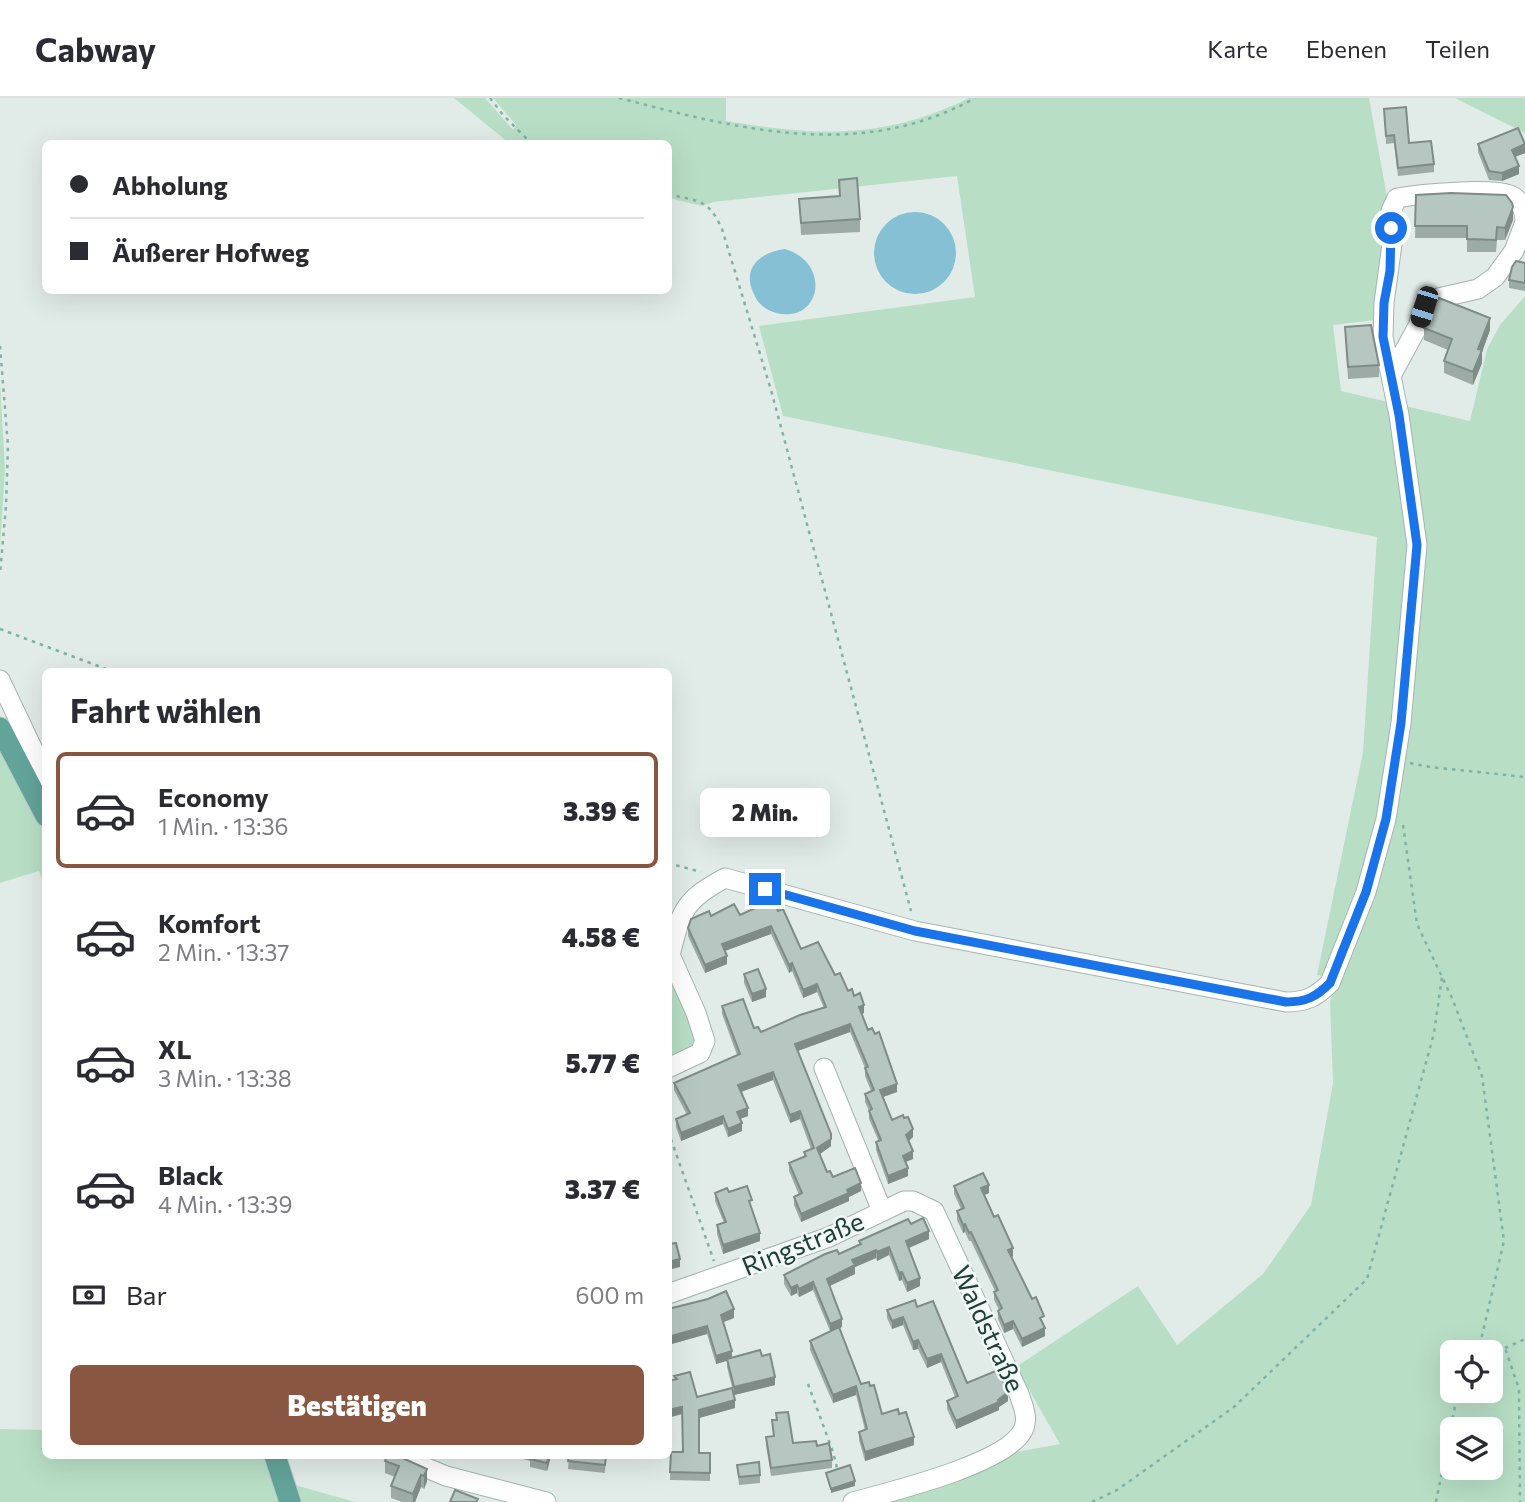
<!DOCTYPE html>
<html lang="de">
<head>
<meta charset="utf-8">
<style>
  body { margin:0; font-family:Commissioner,sans-serif; background:#f2f2f3; color:#2b2b33; height:100vh; display:flex; flex-direction:column; font-size:26px; white-space:nowrap }
  * { box-sizing:border-box; margin:0 }
  p { font-size:23px; color:#7c7c81 }
  .icon { flex:none; width:38px; height:38px; fill:none; stroke:currentColor; stroke-width:2; stroke-linecap:round; stroke-linejoin:round }
  .map { position:relative; flex:1; overflow:hidden }
  .sheet { position:absolute; left:42px; top:570px; width:630px; height:791px; display:flex; flex-direction:column; background:#fff; border-radius:10px; box-shadow:0 7px 28px #0002 }
  .sheet>* { flex:none }
  .hud { position:absolute; left:42px; top:42px; width:630px; height:154px; border-radius:10px; box-shadow:0 7px 28px #0002; display:grid; align-content:center; height:154px; padding:0 28px; background:#fff }
  .controls { position:absolute; left:1440px; top:1242px; display:grid; gap:14px }
  .controls a { display:grid; place-items:center; width:63px; height:63px; border-radius:10px; background:#fff; box-shadow:0 7px 28px #0002; font-size:35px }
  .end { position:absolute; width:32px; height:32px; margin:-16px; border:9px solid #1a73e8; background:#fff; box-shadow:0 0 0 4px #fff }
  .from { border-radius:50% }
  .bubble { position:absolute; height:49px; border-radius:10px; background:#fff; box-shadow:0 7px 28px #0002; font-size:23px; font-weight:800; line-height:49px; text-align:center }
  .car { position:absolute; width:21px; height:42px; margin:-21px -10px; border-radius:9px; box-shadow:0 0 5px 2px #0007; background:linear-gradient(#222 24%,#8ab4d8 0 40%,#222 0 76%,#8ab4d8 0 86%,#222 0) }
  .hud b { display:flex; align-items:center; gap:24px; height:66px; font-size:26px }
  .hud b+b { border-top:2px solid #e1e1e2 }
  .hud i { width:18px; height:18px; background:#2b2b33 }
  ul { padding:0; list-style:none }
  li { display:flex; align-items:center; gap:21px; height:116px; margin:0 14px 10px; padding:0 14px; border:4px solid transparent; border-radius:10px }
  li div { flex:1 }
  li b { display:block; font-size:26px }
  li em { font-style:normal; font-weight:800 }
  li.selected { border-color:#885641 }
  li>.icon { width:63px; height:63px; stroke-width:1.5 }
  h2 { padding:0 28px; font-size:32px; line-height:84px }
  .pay { display:flex; align-items:center; gap:18px; height:77px; padding:0 28px; font-size:26px }
  .pay p { margin-inline-start:auto }
  .primary-button { display:flex; gap:14px; margin-top:auto; padding:14px 28px }
  .primary-button a { flex:1; height:80px; border-radius:10px; background:#885641; color:#fff; font-size:28px; font-weight:800; line-height:80px; text-align:center }
  header { display:flex; align-items:center; gap:42px; box-sizing:border-box; height:98px; padding:0 35px; background:#fff; border-bottom:2px solid #e1e1e2 }
  header strong { font-size:33px }
  nav { display:flex; gap:38px; margin-inline-start:auto; font-size:24px }
  .map>svg:first-child { display:block }
</style>
</head>
<body>
<header>
<strong>Cabway</strong>
<nav><a>Karte</a><a>Ebenen</a><a>Teilen</a></nav>
</header>
<div class="map">
<svg width="1525" height="1404" viewBox="0 0 1525 1404">
  <rect width="100%" height="100%" fill="#e1ece8"/>
  <path fill="#b8dfc6" fill-rule="evenodd" d="M454 0H485L513 32 516 27 493 0H726V23C818 38 883 42 969 0H1369L1387 99 1375 222 1333 227 1341 293 1470 323 1487 251 1500 227 1525 198V1404H892L891 1401 963 1380 990 1369 1011 1355 1060 1346 1016 1269 1138 1188 1177 1247 1263 1176 1311 1107 1333 985 1330 904 1333 895 1328 879 1317 877 1363 654 1377 439 783 318 759 228 975 199 957 78 713 104 702 108 669 100 668 46 509 45ZM1452 1255H1491V1293H1452ZM1452 1332H1491V1370H1452Z
    M1455 0H1525V35Z
    M0 285 5 371 0 448Z
    M0 648 45 736V789L39 773 0 785Z
    M669 869 700 943 669 965Z
    M0 1331 45 1332 46 1358H266L280 1404H0Z
    M295 1387 355 1404H301Z"/>
  <path fill="#85c0d4" d="M874 155a41 41 0 1 1 82 0a41 41 0 1 1-82 0Z
    M785 151C833 166 820 226 776 215 765 212 757 205 753 194 742 169 761 154 785 151Z"/>
  <g fill="none" stroke-linecap="round" stroke-linejoin="round">
    <g stroke="#a3b4b0" stroke-width="21">
      <path id="minor" d="M1392 276 1418 228 1424 209 1434 201 1478 191 1495 179 1514 153 1525 124
        M0 582 46 679
        M670 857C681 813 684 802 725 780L915 833 1286 904C1306 904 1316 899 1330 885L1366 794 1386 721 1401 625 1417 447 1399 317 1383 239 1384 205 1392 146 1391 113 1397 100C1420 96 1493 89 1512 98 1521 102 1524 113 1525 121
        M668 970 700 955 705 943 696 915 670 857
        M824 970 882 1113
        M668 1196 829 1139 904 1103H913L934 1113 1019 1296C1023 1308 1029 1320 1023 1332 1007 1366 889 1394 853 1404
        M398 1358 446 1378 546 1404"/>
    </g>
    <g stroke="#c1c9c8" stroke-width="23">
      <path id="major" d="M0 630 46 718
        M275 1358 290 1404"/>
    </g>
    <path stroke="#7fb1a7" stroke-width="2.5" stroke-dasharray="3.5 5" stroke-linecap="butt" d="M490 0 503 17 532 46
      M619 0C739 31 860 64 975 0
      M668 96C699 104 708 100 722 131L771 292 911 813
      M0 248 8 348 6 408 0 476
      M0 531 114 574
      M1410 665 1430 669 1525 679
      M1403 727 1417 826 1452 900 1482 978 1504 1143 1478 1255
      M668 765 701 774
      M668 1033 714 1163
      M1505 1250 1525 1241
      M1491 1256 1505 1250 1519 1291 1520 1404
      M808 1286 833 1354 838 1374
      M1092 1404 1117 1392 1234 1309 1367 1181 1434 935 1442 879
      M1436 1404 1456 1303 1461 1293"/>
    <use href="#minor" stroke="#fff" stroke-width="19"/>
    <use href="#major" stroke="#63a49a" stroke-width="21"/>
  </g>
  <path fill="#9daba6" d="M1384 11 1409 45 1434 66V74L1398 78 1394 45 1386 46Z
    M1478 46 1525 55 1515 59 1519 76 1502 83 1489 82 1478 54Z
    M839 82 860 121V134L801 137 799 101 839 99Z
    M1416 97 1513 122 1505 142H1497L1496 154H1467V140H1415Z
    M1525 165V193L1509 190V182Z
    M1345 229 1379 267V279L1348 281Z
    M1424 230 1490 232 1482 254V265L1473 287 1444 275V263L1448 252 1424 242Z
    M778 813 801 851 835 877 848 893 854 898 864 915 862 916 868 932 897 994 883 999 892 1022 913 1039 909 1043 913 1061 905 1064 908 1078 888 1086 876 1052V1044H879L869 1021V1013L865 1004V996L871 993 865 978V970L850 934 797 953 831 1048 820 1056 827 1074 833 1079 861 1093 849 1099V1103L801 1124 794 1107V1099L799 1097 789 1073V1065L804 1059V1054L811 1051 800 1021 790 1025 773 982 741 994 748 1018 740 1021 742 1033 728 1039 723 1026 681 1043 676 1029V1021L687 1017 674 992V985L737 957 722 916V908L761 934 824 910 817 894 803 900 792 873 789 875 771 836 725 853 727 866 705 875 688 838V830L711 818 740 817Z
    M744 876 766 899 752 904 744 885Z
    M954 1088 989 1095 985 1097 1013 1158 1012 1159 1044 1226 1043 1227 1045 1238 1022 1249 1013 1231 1004 1235 998 1221V1213L999 1212 994 1202V1194L995 1193 971 1143H969L965 1134 963 1135 957 1122V1113L961 1111 954 1096Z
    M729 1094 752 1110 760 1143 723 1156 717 1136V1127L724 1125 715 1103V1095Z
    M911 1126 929 1141 909 1150 920 1188 907 1194 902 1182 899 1183 889 1157 877 1163 876 1160 855 1169V1176L830 1188 842 1229 839 1230 861 1286 882 1316 914 1347 865 1363 859 1342V1334L865 1332 856 1297 833 1305 810 1252V1243L830 1233 813 1192 799 1199 797 1195 791 1198 784 1186V1177L839 1156 859 1146V1143Z
    M708 1201 734 1220 723 1224 732 1260 762 1258 775 1287 734 1297 727 1269V1263L716 1266 707 1236 668 1247V1211Z
    M917 1209 967 1285 1008 1303 999 1309V1312L956 1331 947 1311V1303L955 1299 941 1264 927 1270 918 1251 913 1252 903 1227 892 1231 887 1220V1212Z
    M674 1278 697 1299 735 1310 699 1320V1355H710V1383L670 1382V1374L682 1354V1316Z
    M776 1315 793 1345 817 1348 832 1362V1370L771 1378 766 1347V1339L773 1338 772 1322H776Z
    M511 1358H551L547 1373 530 1369V1363Z
    M569 1358H606L605 1375 568 1371Z
    M385 1363 427 1371V1383L424 1391 421 1389 415 1404H402L391 1400V1388L395 1379 385 1375Z
    M737 1367 760 1377V1385L739 1387Z"/>
  <path fill="#7f8b87" d="M1525 46V55L1512 60V52Z
    M1519 68V76L1502 83V75Z
    M1513 109V122L1505 142V130Z
    M1490 220V232L1482 254V265L1473 287V274L1478 251Z
    M771 828V836L722 854V846Z
    M727 858V866L705 875V867Z
    M792 865V873L789 875V867Z
    M817 886V894L803 900V892Z
    M766 891V899L752 904V896Z
    M864 907V915L859 917V909Z
    M850 926V934L795 954V946Z
    M773 974V982L738 995V987Z
    M897 986V994L880 1000V992Z
    M748 1010V1018L737 1022V1014Z
    M800 1013V1021L790 1025V1017Z
    M723 1018V1026L681 1043V1035Z
    M742 1025V1033L728 1039V1031Z
    M913 1031V1039L906 1045V1037Z
    M831 1041V1048L817 1058V1050Z
    M913 1053V1061L903 1065V1058Z
    M908 1070V1078L888 1086V1078Z
    M861 1085V1093L849 1099V1103L801 1124V1116Z
    M989 1087V1095L981 1098V1090Z
    M965 1126V1134L963 1135V1127Z
    M929 1133V1141L906 1151V1143Z
    M760 1135V1143L723 1156V1147Z
    M889 1149V1157L877 1163V1154Z
    M1013 1150V1158L1008 1160V1152Z
    M876 1152V1160L855 1169V1176L827 1189V1181L852 1162Z
    M680 1161V1169L668 1172V1164Z
    M902 1174V1182L899 1183V1175Z
    M920 1180V1188L907 1194V1185Z
    M813 1184V1192L799 1199V1191Z
    M797 1187V1195L791 1198V1190Z
    M734 1211V1220L721 1225V1217Z
    M903 1219V1227L892 1231V1223Z
    M842 1221V1229L830 1234V1226Z
    M1013 1223V1231L1004 1235V1227Z
    M707 1228V1236L668 1247V1239Z
    M1045 1230V1238L1022 1249V1241Z
    M918 1242V1251L913 1252V1244Z
    M732 1253V1261L716 1266V1258Z
    M941 1256V1264L927 1270V1261Z
    M775 1279V1287L734 1297V1289Z
    M856 1288V1297L833 1305V1297Z
    M1008 1294V1303L999 1309V1312L956 1331V1323L998 1302Z
    M735 1302V1310L699 1320V1312Z
    M682 1309V1316L668 1320V1312Z
    M914 1339V1347L865 1363V1354Z
    M549 1358H551L547 1373V1365Z
    M427 1371V1383L424 1391V1378Z
    M421 1377V1389L415 1404H413V1396Z
    M855 1383V1388L831 1395V1391Z"/>
  <path fill="#b6c7c1" stroke="#7f8b87" stroke-width="2" d="M1406 9 1409 45 1431 43 1434 66 1398 70 1394 37 1386 38 1384 11Z
    M1518 30 1525 46 1512 52 1519 68 1502 75 1489 73 1478 46Z
    M857 80 860 121 801 125 799 101 840 98 839 82Z
    M1451 95 1506 97 1512 105 1513 109 1505 130 1497 129 1496 142 1467 141V128H1415L1416 97Z
    M1516 163 1525 165V185L1509 182 1512 169Z
    M1439 200 1490 220 1478 251 1482 252 1473 274 1444 263 1452 241 1424 230 1435 204Z
    M1371 227 1379 267 1348 269 1345 229Z
    M773 802 778 813 783 811 801 851 818 844 835 877 840 875 848 893 852 891 854 898 860 895 864 907 859 909 868 932 872 930 875 936 879 934 897 986 880 992 892 1022 903 1017 904 1020 908 1019 913 1031 906 1037 913 1053 903 1058 908 1070 888 1078 876 1044 881 1042 869 1013 872 1011 865 996 874 992 865 970 868 969 850 926 795 946 831 1036V1041L817 1050 827 1074 830 1073 833 1079 855 1070 861 1085 847 1092 849 1095 801 1116 794 1099 802 1095 789 1065 806 1058 804 1054 814 1050 800 1013 790 1017 773 974 738 987 748 1010 737 1014 742 1025 728 1031 723 1018 681 1035 676 1021 690 1015 674 985 740 956 722 908 743 901 754 930 758 929 761 934 800 917 826 909 817 886 803 892 792 865 789 867 771 828 722 846 727 858 705 867 688 830 691 821 709 813 711 818 734 806 740 817Z
    M758 871 766 891 752 896 744 876Z
    M983 1075 989 1087 981 1090 994 1119 998 1117 1013 1150 1008 1152 1032 1201 1036 1199 1044 1218 1040 1220 1045 1230 1022 1241 1013 1223 1004 1227 998 1213 1002 1210 994 1194 998 1192 971 1134 969 1135 965 1126 963 1127 957 1113 964 1110 954 1088Z
    M747 1088 752 1102 749 1103 760 1135 723 1147 717 1127 726 1124 715 1095 727 1090 729 1094Z
    M923 1120 929 1133 906 1143 920 1180 907 1185 902 1174 899 1175 889 1149 877 1154 876 1152 852 1162 855 1167 827 1181 842 1221 830 1226 813 1184 799 1191 797 1187 791 1190 784 1177 825 1156 837 1152 839 1156 861 1146 859 1143 908 1121 911 1126Z
    M676 1145 680 1161 668 1164V1146Z
    M726 1193 734 1211 721 1217 732 1253 716 1258 707 1228 668 1239V1211L708 1201Z
    M915 1202 917 1209 933 1203 967 1285 998 1272 1008 1294 998 1302 999 1304 956 1323 947 1303 958 1298 941 1256 927 1261 918 1242 913 1244 903 1219 892 1223 887 1212Z
    M839 1229 861 1286 869 1284 870 1288 874 1287 882 1316 898 1311 899 1316 906 1314 914 1339 865 1354 859 1334 867 1331 856 1288 833 1297 810 1243Z
    M760 1252 762 1258 770 1256 775 1279 734 1289 727 1261Z
    M690 1274 697 1299 732 1290 735 1302 699 1312V1355H710V1375L670 1374 671 1354H683L682 1309 668 1312V1283L677 1281 674 1278Z
    M788 1314 793 1345 816 1343 817 1348 829 1345 832 1362 771 1370 766 1339 774 1338 772 1322H777L776 1315Z
    M387 1358H398L427 1371 424 1378 421 1377 413 1396 391 1388 399 1368 385 1363Z
    M531 1358H549L547 1365 530 1361Z
    M569 1358H606L605 1367 568 1363Z
    M759 1364 760 1377 739 1379 737 1367Z
    M850 1367 855 1383 831 1391 826 1375Z
    M455 1392 478 1401 476 1404H450Z"/>
  <g fill="none" stroke-linecap="round" stroke-linejoin="round">
    <path stroke="#1a73e8" stroke-width="9" d="M765 791 915 833 1286 904C1306 904 1316 899 1330 885L1366 794 1386 721 1401 625 1417 447 1399 317 1383 239 1384 205 1390 173 1391 130"/>
  </g>
  <g text-anchor="middle" stroke-width="5" stroke-linejoin="round" paint-order="stroke">
    <g font-size="26" fill="#203e39" stroke="#f1f8f6">
      <text transform="translate(803 1146) rotate(-22)" y="9">Ringstraße</text>
      <text transform="translate(988 1231) rotate(65)" y="9">Waldstraße</text>
    </g>
  </g>
</svg>
<div class="controls">
<a><svg class="icon" aria-label="locate" viewBox="0 0 24 24"><circle cx="12" cy="12" r="6"/><path d="M12 2v4M12 18v4M2 12h4M18 12h4"/></svg></a>
<a><svg class="icon" aria-label="layers" viewBox="0 0 24 24"><path d="M12 4l9 5-9 5-9-5zM3 14l9 5 9-5"/></svg></a>
</div>
<i class="end from" style="left:1391px;top:130px"></i>
<i class="end" style="left:765px;top:791px"></i>
<div class="bubble" style="left:700px;top:690px;width:130px">2 Min.</div>
<i class="car" style="left:1424px;top:209px;rotate:197deg"></i>
<div class="hud">
<b><i class="from"></i>Abholung</b>
<b><i></i>Äußerer Hofweg</b>
</div>
<section class="sheet">
<h2>Fahrt wählen</h2>
<ul>
<li class="selected"><svg class="icon" aria-label="car" viewBox="0 0 24 24"><path d="M5 17H2v-5l4-1 3-4h7l3 4 3 1v5h-3M9 17h6M6 11h13"/><circle cx="7" cy="17" r="2"/><circle cx="17" cy="17" r="2"/></svg><div><b>Economy</b><p>1 Min. · 13:36</p></div><em>3.39 €</em></li>
<li><svg class="icon" aria-label="car" viewBox="0 0 24 24"><path d="M5 17H2v-5l4-1 3-4h7l3 4 3 1v5h-3M9 17h6M6 11h13"/><circle cx="7" cy="17" r="2"/><circle cx="17" cy="17" r="2"/></svg><div><b>Komfort</b><p>2 Min. · 13:37</p></div><em>4.58 €</em></li>
<li><svg class="icon" aria-label="car" viewBox="0 0 24 24"><path d="M5 17H2v-5l4-1 3-4h7l3 4 3 1v5h-3M9 17h6M6 11h13"/><circle cx="7" cy="17" r="2"/><circle cx="17" cy="17" r="2"/></svg><div><b>XL</b><p>3 Min. · 13:38</p></div><em>5.77 €</em></li>
<li><svg class="icon" aria-label="car" viewBox="0 0 24 24"><path d="M5 17H2v-5l4-1 3-4h7l3 4 3 1v5h-3M9 17h6M6 11h13"/><circle cx="7" cy="17" r="2"/><circle cx="17" cy="17" r="2"/></svg><div><b>Black</b><p>4 Min. · 13:39</p></div><em>3.37 €</em></li>
</ul>
<div class="pay"><svg class="icon" aria-label="cash" viewBox="0 0 24 24"><path d="M3 7h18v10H3z"/><circle cx="12" cy="12" r="2"/></svg>Bar<p>600 m</p></div>
<div class="primary-button"><a>Bestätigen</a></div>
</section>
</div>
</body>
</html>
